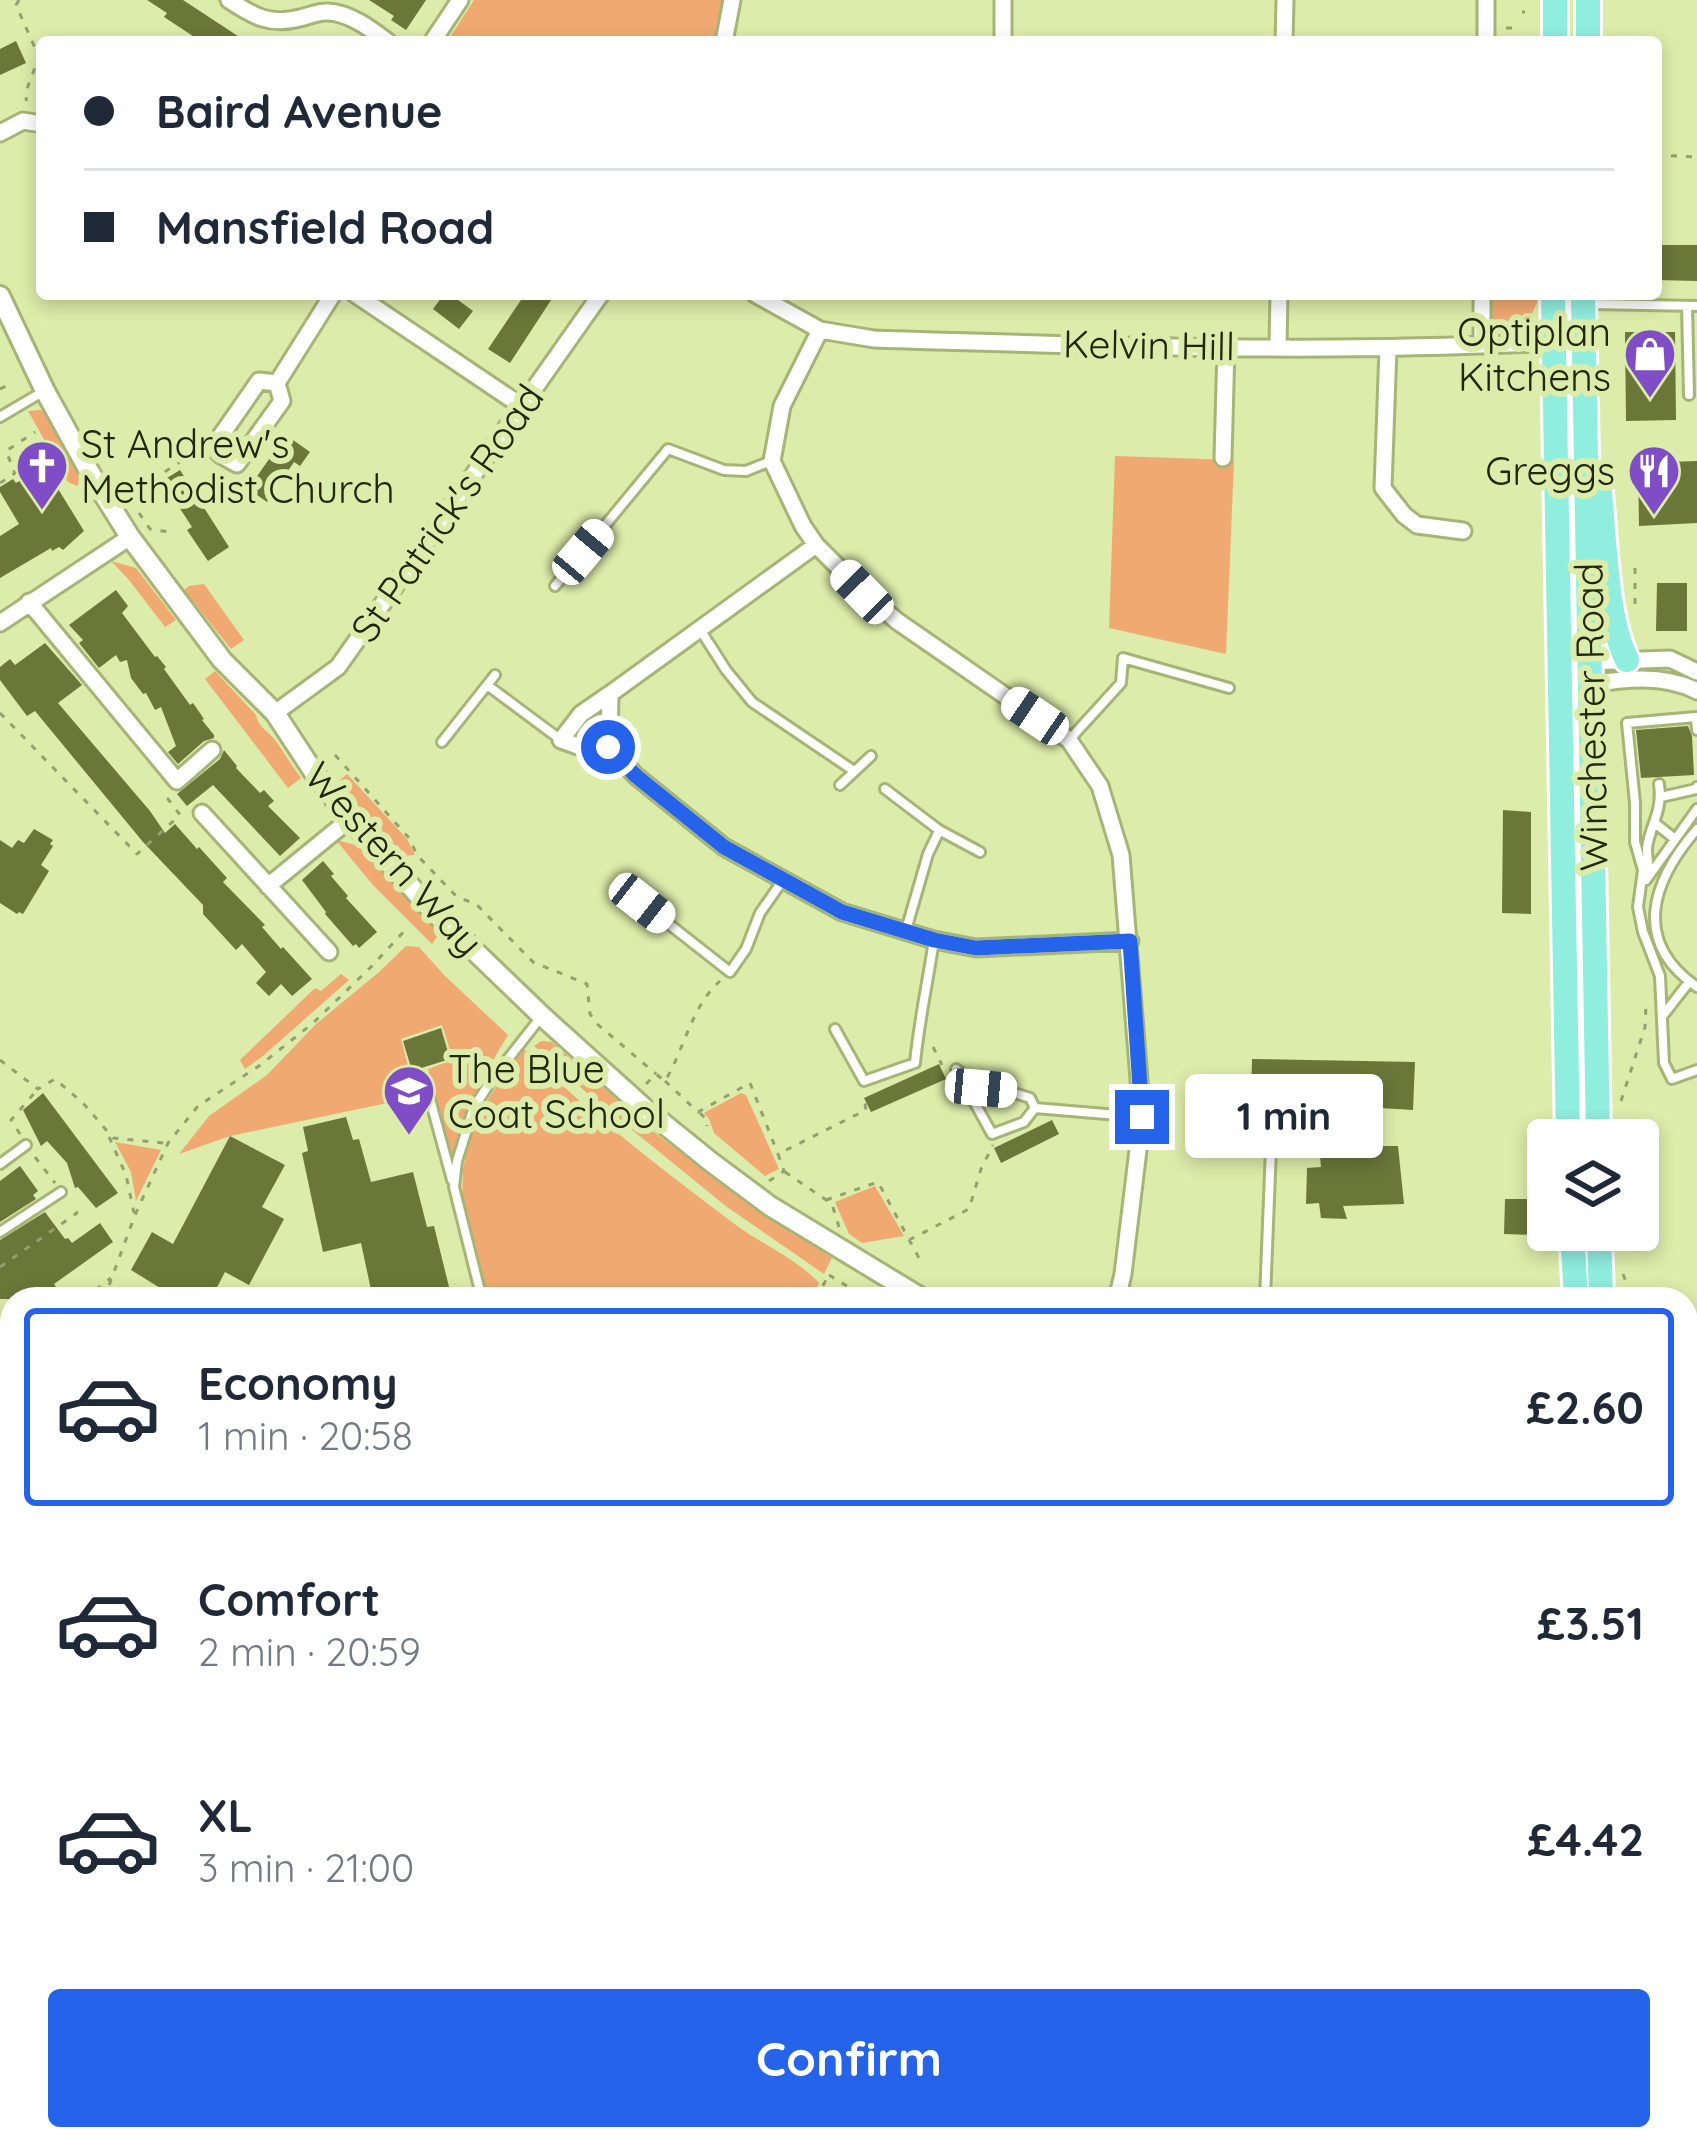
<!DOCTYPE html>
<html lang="en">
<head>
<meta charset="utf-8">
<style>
  body { margin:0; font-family:Quicksand,sans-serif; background:#f6f6f7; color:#1f2937; height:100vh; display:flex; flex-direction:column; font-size:45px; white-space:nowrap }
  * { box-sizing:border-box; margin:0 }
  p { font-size:39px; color:#747a83 }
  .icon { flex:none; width:66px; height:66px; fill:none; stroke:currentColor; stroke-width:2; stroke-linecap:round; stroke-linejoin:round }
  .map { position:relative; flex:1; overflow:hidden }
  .panel { position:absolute; left:0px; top:1287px; width:1698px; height:864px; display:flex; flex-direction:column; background:#fff; border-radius:36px 36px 0 0; box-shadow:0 6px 18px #0003 }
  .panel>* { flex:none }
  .banner { position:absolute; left:36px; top:36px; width:1626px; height:264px; border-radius:12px; box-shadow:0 6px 18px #0003; display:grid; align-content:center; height:264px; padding:0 48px; background:#fff }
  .fabs { position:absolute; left:1527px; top:1119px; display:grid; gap:24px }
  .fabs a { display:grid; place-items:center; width:132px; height:132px; border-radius:12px; background:#fff; box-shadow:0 6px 18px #0003; font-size:60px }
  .end { position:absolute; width:54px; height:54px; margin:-27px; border:15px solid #2563eb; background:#fff; box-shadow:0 0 0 6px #fff }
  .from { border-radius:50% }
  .bubble { position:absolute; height:84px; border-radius:12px; background:#fff; box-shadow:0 6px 18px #0003; font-size:39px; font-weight:700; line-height:84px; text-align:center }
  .car { position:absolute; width:36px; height:72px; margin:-36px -18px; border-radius:15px; box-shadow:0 0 9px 3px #0007; background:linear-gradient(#fff 24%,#345 0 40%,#fff 0 76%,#345 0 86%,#fff 0) }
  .banner b { display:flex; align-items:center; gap:42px; height:114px; font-size:45px }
  .banner b+b { border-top:3px solid #e0e1e3 }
  .banner i { width:30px; height:30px; background:#1f2937 }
  ul { padding:21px 0 0; list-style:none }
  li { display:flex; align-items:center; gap:36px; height:198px; margin:0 24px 18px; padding:0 24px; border:6px solid transparent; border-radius:12px }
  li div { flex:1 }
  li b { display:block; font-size:45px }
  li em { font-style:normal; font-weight:700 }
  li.active { border-color:#2563eb }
  li>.icon { width:108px; height:108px; stroke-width:1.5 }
  .action { display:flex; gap:24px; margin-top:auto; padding:24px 48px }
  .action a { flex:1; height:138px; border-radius:12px; background:#2563eb; color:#fff; font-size:48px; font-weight:700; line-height:138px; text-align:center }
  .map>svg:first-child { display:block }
</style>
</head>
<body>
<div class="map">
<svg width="1697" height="2151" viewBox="0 0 1697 2151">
  <rect width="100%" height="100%" fill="#dcecaa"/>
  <path fill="#f0aa71" d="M474 0H724L717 42H447Z
    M1492 294H1540V296L1528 322 1491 323Z
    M40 410 44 412 83 479 77 486 68 482 28 411Z
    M1115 456 1234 460 1226 654 1109 628Z
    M111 561 136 568 176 620 165 627 129 580Z
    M204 584 244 640 231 649 184 590 189 586Z
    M215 671 256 715C259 728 266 729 275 740 284 752 292 766 301 778L288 788 205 679Z
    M347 774 407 839 415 855 399 856 340 787 339 781Z
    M336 840 360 846 440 933 432 944 372 884Z
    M406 946 419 947 444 975 508 1035C483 1076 463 1116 453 1164L428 1069 453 1060 442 1025 401 1039 416 1097 230 1136 179 1154 209 1116 267 1075 316 1024 378 973Z
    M341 974 349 980 263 1056 245 1069 240 1060 315 988 321 991Z
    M541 1041 552 1042 633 1114 624 1126 534 1046Z
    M523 1048C588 1113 663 1170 736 1225 763 1245 797 1259 819 1283L812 1299H488L462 1204 463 1170 469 1138 480 1111Z
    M741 1093 746 1095 779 1169 765 1176 714 1133 709 1119 704 1113Z
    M638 1120 751 1206 832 1258 824 1274 727 1207 631 1129Z
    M115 1142 161 1150 136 1201 131 1172Z
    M875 1186 904 1236 862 1243 849 1234 835 1202Z
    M12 1553V1651L0 1646V1556Z
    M364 2139H471L468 2151H361Z
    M768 2139H856L853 2151H688Z"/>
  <path fill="#6a7739" d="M147 0H183L247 42H202L164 17 167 13Z
    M369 0H426L406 30 391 20 394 16Z
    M16 41 26 63 0 75V49Z
    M1656 245H1697V281L1656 280Z
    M444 294H450L473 311 459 329 433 309Z
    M525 294H555L510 363 488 349Z
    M1625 332H1675L1676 420 1626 421Z
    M286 435 310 452 300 466 294 462 267 502 248 489Z
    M1697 461V523L1639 526 1638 463Z
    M44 466 84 531 63 550 59 547 52 551 51 548 0 578V536L19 524 0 492V487L13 479 16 483Z
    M180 470 229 547 208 561 187 530 192 527 162 481Z
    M1657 583H1687V631H1656Z
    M116 590 128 606 122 613 155 657 157 656 166 667 164 669 190 705 193 703 204 719 202 720 214 735V738L204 741 178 764 168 752 176 746 161 707 155 710 146 693 143 694 131 678 127 660 120 662 116 655 99 668 79 643 83 640 69 625Z
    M45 643 82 685 58 703 150 811 165 833 175 824 197 849 199 847 227 878 223 882 265 925 262 927 281 949 283 947 312 979 292 996 281 984 269 996 256 983 266 972 242 944 236 950 203 914V905L143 842 35 711 27 716 0 680V667L10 659 15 665Z
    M1688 726 1692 736 1694 775 1641 778 1636 730Z
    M224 750 237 766 236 768 260 793 264 790 274 801 268 806 300 838 280 856 213 785 187 806 177 794 220 759Z
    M1503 810 1531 812V914L1502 913Z
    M34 829 53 840 50 844 53 846 41 865 49 871 23 914 19 912 17 914 0 903V840L12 848 18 840 24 843Z
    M323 861 334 874 331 876 348 896 346 898 377 932 359 948 356 944 353 946 325 914 326 912 302 880Z
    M441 1028 450 1059 412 1071 403 1041Z
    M1252 1059 1415 1062 1413 1110 1251 1100Z
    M939 1064 946 1079 871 1112 864 1098Z
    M43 1093 118 1193 96 1208 78 1187 75 1188 67 1163 47 1141 41 1146 23 1110Z
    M346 1117 353 1140 359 1139 371 1182 413 1172 427 1227 434 1226 452 1299H373L361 1243 323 1252 302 1153 308 1151 303 1127Z
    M1052 1120 1059 1134 1001 1163 994 1148Z
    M230 1136 285 1165 262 1207 284 1219 249 1285 225 1272 211 1299H178L131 1270 152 1232 173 1244Z
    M1319 1146H1398L1404 1204 1343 1206 1347 1219 1321 1218 1319 1203 1306 1204 1307 1168 1321 1167Z
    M20 1166 38 1191 33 1195 36 1199 0 1222V1181Z
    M1505 1199H1537L1538 1235 1504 1234Z
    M45 1212 65 1239 68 1238 72 1243 100 1223 113 1242 54 1284 56 1287 40 1299H0V1240Z"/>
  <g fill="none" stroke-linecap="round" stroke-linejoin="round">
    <g stroke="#a6b576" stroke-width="14">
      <path id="service" d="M1591 304 1697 306
        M1687 306 1689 395
        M0 417 44 391
        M555 586 668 449 724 470 746 471 771 461
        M701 631 726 670 752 702 854 771
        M487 685 561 740
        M1697 730 1696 717 1627 723 1635 803V842L1643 870 1638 907 1643 932 1660 976 1664 1063 1672 1079 1697 1070
        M1070 739 1121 683 1123 658 1229 688
        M442 742 495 675
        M840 785 871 756
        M885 789 939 830 980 852
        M1661 797 1696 789 1697 787
        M1656 824 1675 839
        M1697 829C1652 881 1631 941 1697 987
        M1649 871C1648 863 1647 856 1647 848 1650 824 1663 813 1659 784
        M1646 880 1697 809
        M642 903 730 972 746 949 760 913 783 880
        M906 930 928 854 939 831
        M1664 1014 1689 982
        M835 1029 864 1081 915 1063C919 1021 928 981 934 940
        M430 1099 452 1180
        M1035 1108 1024 1122 992 1134 956 1069 981 1087 1005 1090 1030 1098 1035 1108 1141 1117
        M0 1164 26 1145
        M0 1232 61 1192
        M482 1299 454 1187 457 1161 474 1107 493 1078 541 1017
        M1265 1299 1271 1148
        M0 1367 12 1366
        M0 1772 5 1774
        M10 1816H12
        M0 1891 12 1867
        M1686 1943 1697 1929
        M11 2141 53 2151
        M140 2151 144 2139
        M555 2151 557 2139"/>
    </g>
    <g stroke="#a6b576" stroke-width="21">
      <path id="minor" d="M229 0C253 16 270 26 300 18 309 16 319 11 328 12 350 13 371 29 388 42
        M1003 0V42
        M432 42 460 0
        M724 42 732 0
        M1284 42 1285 0
        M1486 42V0
        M0 133 23 121 42 124
        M355 294 523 407
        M755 294 820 330 874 339C1100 346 1327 354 1553 342
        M1482 294V345
        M820 330 782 406 772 461 803 526 816 545 862 591 897 621 1069 740 1100 786 1121 855 1142 1117 1123 1274 1117 1299
        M1278 346 1279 294
        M1388 348 1383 488 1404 515 1417 525 1463 531
        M277 383 259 381 213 447 221 455 237 464 282 401 277 383 333 294
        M1223 458 1226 347
        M816 545 610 694 609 747 636 776 724 847 842 912 934 940 976 948 1130 941
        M29 602 177 781 212 750
        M0 623 130 537
        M1559 663 1670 659 1697 672
        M1560 688C1604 683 1655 669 1697 691
        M275 713 338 667 601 294
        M609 747 589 750 561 740 581 714 610 694
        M202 813 329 952
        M268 886 350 819
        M0 1977 12 1988
        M1279 2139 1284 2142
        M971 2151 974 2139
        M1251 2151 1258 2139"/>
    </g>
    <g stroke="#a6b576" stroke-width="24">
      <path id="tertiary" d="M0 296 45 391 89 471 130 537 222 660 275 713 315 774 350 819 430 908 542 1016 643 1107 711 1162 770 1206 923 1299
        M1339 2151 1345 2139"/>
    </g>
    <g stroke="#fff" stroke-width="30">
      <path id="primary" d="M1555 42V0
        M1588 42V0
        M1553 294 1568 1140
        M1583 294 1598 1140
        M1600 493C1605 541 1606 619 1627 660
        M1572 1230 1576 1299
        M1599 1230 1601 1299
        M1686 1421 1697 1424
        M1686 1700 1697 1708"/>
    </g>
    <path stroke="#95a06e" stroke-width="3" stroke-dasharray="6 9" stroke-linecap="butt" d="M19 0 16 5 39 57 28 86 26 101
      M1522 12H1525
      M1506 28H1521
      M1656 155 1697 157
      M0 389 10 384
      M0 483 15 473 6 451 35 432
      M120 483 133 476
      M127 496 194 453
      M139 513 150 529 169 532
      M1635 568V611
      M0 713 137 854 180 815 168 799 171 796
      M335 755 409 838 417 855 456 896 477 905 533 962 587 984 590 1014 596 1023 656 1074
      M933 1047 942 1065
      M0 1060 38 1089 55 1079 83 1103 113 1138 164 1143
      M665 1081 698 1112 750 1083 778 1154
      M646 1084 656 1074 665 1081C685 1048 691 1007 720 981
      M1621 1101 1645 1027 1646 1006
      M700 1113 707 1120V1126
      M20 1134 11 1120 38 1089
      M109 1137 126 1175 134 1213
      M35 1157 55 1183
      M785 1172 832 1204 839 1227
      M769 1181 784 1171 778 1154 866 1110 864 1097
      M826 1200 878 1182 919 1258
      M909 1240 969 1209 981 1169 993 1145
      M0 1267 77 1213 71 1205
      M1623 1274 1633 1299
      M829 1275 868 1299
      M84 1299 111 1278
      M104 1299 135 1215 168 1143 198 1106 259 1066 312 1024 371 967 408 927
      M816 1299 827 1278
      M1686 1361 1697 1366
      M1686 1466 1697 1464
      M0 1490 12 1467
      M1686 1610 1697 1599
      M1686 1633 1697 1642
      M0 1662 12 1666
      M0 2016 6 2017 0 2038
      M0 2092 12 2096
      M356 2151 358 2139
      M471 2151 474 2139
      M769 2151 772 2139"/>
    <use href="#service" stroke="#fff" stroke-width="8"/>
    <use href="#minor" stroke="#fff" stroke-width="15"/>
    <use href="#tertiary" stroke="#fff" stroke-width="18"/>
    <use href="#primary" stroke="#90eedf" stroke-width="24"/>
  </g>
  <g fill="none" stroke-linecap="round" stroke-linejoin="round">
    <path stroke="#2563eb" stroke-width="15" d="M608 747 636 776 724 847 842 912 934 940 976 948 1130 941 1142 1117"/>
  </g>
  <defs>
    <g id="shop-pin" transform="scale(2.7)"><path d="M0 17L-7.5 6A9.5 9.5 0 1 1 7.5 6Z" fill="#7f4dc5" stroke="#dcecaa"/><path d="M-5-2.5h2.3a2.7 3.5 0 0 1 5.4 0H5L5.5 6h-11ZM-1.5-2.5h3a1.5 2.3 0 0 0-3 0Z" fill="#fff"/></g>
    <g id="church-pin" transform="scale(2.7)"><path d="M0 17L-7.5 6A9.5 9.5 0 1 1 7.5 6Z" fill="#7f4dc5" stroke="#dcecaa"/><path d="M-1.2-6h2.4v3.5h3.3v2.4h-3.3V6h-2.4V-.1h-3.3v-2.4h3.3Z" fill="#fff"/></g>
    <g id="restaurant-pin" transform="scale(2.7)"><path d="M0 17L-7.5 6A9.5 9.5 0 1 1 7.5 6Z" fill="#7f4dc5" stroke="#dcecaa"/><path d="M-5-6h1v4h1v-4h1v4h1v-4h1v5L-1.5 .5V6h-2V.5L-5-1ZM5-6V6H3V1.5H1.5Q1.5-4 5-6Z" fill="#fff"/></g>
    <g id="school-pin" transform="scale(2.7)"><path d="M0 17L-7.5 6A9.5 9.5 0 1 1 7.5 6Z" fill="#7f4dc5" stroke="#dcecaa"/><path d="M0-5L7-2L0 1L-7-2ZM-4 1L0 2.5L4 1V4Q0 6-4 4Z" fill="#fff"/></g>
  </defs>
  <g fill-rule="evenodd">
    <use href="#shop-pin" x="1650" y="354"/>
    <use href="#church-pin" x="42" y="466"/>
    <use href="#restaurant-pin" x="1654" y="471"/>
    <use href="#school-pin" x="409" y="1091"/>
  </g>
  <g text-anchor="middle" stroke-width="12" stroke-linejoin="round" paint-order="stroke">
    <g font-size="39" fill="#21260c" stroke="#dcecaa" text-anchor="end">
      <text x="1611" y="346">Optiplan<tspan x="1611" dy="45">Kitchens</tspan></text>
      <text x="81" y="458" text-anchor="start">St Andrew's<tspan x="81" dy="45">Methodist Church</tspan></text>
      <text x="1615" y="485">Greggs</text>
      <text x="448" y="1083" text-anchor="start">The Blue<tspan x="448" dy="45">Coat School</tspan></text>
    </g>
    <g font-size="39" fill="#21260c" stroke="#dcecaa">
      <text transform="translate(1149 345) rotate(1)" y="14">Kelvin Hill</text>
      <text transform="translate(447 513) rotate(-55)" y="14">St Patrick's Road</text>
      <text transform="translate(1591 717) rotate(-91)" y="14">Winchester Road</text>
      <text transform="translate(394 859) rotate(48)" y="14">Western Way</text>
    </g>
  </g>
</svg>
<div class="fabs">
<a><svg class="icon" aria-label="layers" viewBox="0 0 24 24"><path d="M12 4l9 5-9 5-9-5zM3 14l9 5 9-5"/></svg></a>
</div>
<i class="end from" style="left:608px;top:747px"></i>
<i class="end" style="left:1142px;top:1117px"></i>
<div class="bubble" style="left:1185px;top:1074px;width:198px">1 min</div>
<i class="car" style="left:583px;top:552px;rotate:40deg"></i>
<i class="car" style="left:862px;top:592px;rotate:316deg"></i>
<i class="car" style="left:1035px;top:716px;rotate:304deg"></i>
<i class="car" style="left:642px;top:903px;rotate:128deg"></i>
<i class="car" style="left:981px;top:1088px;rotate:95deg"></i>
<div class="banner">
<b><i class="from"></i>Baird Avenue</b>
<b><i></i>Mansfield Road</b>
</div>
<section class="panel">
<ul>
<li class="active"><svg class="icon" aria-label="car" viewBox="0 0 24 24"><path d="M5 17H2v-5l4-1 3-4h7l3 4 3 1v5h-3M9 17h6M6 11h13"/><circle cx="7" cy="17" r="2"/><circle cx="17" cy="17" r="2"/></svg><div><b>Economy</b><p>1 min · 20:58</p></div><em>£2.60</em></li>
<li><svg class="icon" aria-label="car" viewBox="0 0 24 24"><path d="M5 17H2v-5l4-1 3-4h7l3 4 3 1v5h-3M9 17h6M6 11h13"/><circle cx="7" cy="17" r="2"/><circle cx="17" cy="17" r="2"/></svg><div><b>Comfort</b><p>2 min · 20:59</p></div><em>£3.51</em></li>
<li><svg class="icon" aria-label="car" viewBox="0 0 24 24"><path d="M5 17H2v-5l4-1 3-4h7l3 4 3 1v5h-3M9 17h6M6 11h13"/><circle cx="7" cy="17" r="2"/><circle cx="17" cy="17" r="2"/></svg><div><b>XL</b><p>3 min · 21:00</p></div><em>£4.42</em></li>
</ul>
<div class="action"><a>Confirm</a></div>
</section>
</div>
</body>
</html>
